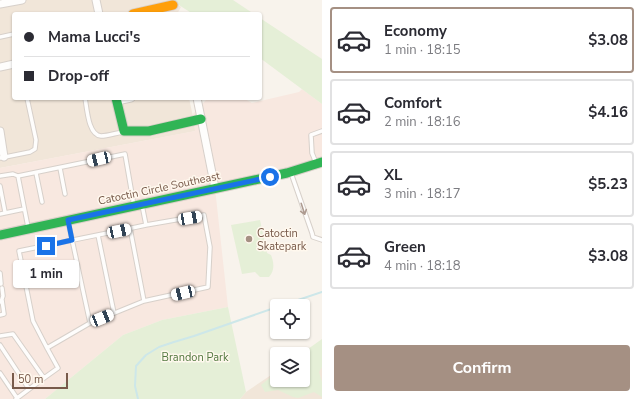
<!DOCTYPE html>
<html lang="en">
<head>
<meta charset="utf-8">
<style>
  body { margin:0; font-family:"Nunito Sans",sans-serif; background:#f2f2f3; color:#2b2b33; height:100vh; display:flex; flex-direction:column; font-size:15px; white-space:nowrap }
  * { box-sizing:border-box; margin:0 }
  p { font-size:13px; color:#7c7c81 }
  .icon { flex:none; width:22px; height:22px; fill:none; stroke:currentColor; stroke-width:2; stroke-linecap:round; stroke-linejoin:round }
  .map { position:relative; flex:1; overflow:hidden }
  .panel { display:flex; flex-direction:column; background:#fff; width:320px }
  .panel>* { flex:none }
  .hud { position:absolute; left:12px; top:12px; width:250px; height:88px; border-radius:4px; box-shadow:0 1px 3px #0004; display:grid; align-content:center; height:88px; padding:0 12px; background:#fff }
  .tools { position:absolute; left:270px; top:299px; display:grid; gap:8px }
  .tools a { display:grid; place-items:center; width:40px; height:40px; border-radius:4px; background:#fff; box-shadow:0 1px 3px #0004; font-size:20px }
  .scale { position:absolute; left:12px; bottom:10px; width:56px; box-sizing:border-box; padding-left:4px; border:2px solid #785a4a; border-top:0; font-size:11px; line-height:14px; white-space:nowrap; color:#785a4a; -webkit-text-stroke:3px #fff8ee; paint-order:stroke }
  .end { position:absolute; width:18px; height:18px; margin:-9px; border:5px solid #1a73e8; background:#fff; box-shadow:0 0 0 2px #fff }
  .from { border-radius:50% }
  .bubble { position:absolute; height:28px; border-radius:4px; background:#fff; box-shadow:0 1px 3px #0004; font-size:13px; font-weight:700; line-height:28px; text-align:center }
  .car { position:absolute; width:12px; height:24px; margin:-12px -6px; border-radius:5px; box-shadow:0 0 3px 1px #0007; background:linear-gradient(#fff 24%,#345 0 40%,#fff 0 76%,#345 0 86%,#fff 0) }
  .hud b { display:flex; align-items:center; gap:14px; height:38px; font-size:15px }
  .hud b+b { border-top:1px solid #e1e1e2 }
  .hud i { width:10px; height:10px; background:#2b2b33 }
  ul { padding:7px 0 0; list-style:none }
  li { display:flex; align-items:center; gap:12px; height:66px; margin:0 8px 6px; padding:0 4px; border:2px solid #e1e1e2; border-radius:4px }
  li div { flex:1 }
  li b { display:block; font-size:15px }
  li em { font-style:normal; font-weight:700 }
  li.current { border-color:#a59083 }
  li>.icon { width:36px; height:36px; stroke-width:1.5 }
  .button { display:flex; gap:8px; margin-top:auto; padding:8px 12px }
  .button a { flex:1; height:46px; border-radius:4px; background:#a59083; color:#fff; font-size:16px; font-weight:700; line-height:46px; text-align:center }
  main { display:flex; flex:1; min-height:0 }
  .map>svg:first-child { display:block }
</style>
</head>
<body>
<main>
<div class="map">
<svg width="322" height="399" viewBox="0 0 322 399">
  <rect width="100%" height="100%" fill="#f8f3ec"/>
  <path fill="#f1e6d9" d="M0 0H172L181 7 177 14H14V98H189L196 131 0 168Z
    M322 340V399H240L246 392 277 371V380H303V354Z"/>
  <path fill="#f8e8e0" d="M302 89 322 104V162L215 188 228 307 162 320 123 335 45 399H0V168L195 131 192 115 208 98H243L252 103 299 92Z"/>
  <path fill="#e5efd7" d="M171 0H233L254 14H193Z
    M260 18 322 59V104L260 58Z
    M260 220 267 253 271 255C274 263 275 270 269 277H260L255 272 242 274 231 225Z
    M228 307 246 392 240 399H45L123 335 162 320Z
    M322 339V367L319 372 322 382V397L314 392 298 398 293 397 278 390 265 392 261 385 277 372V380H303V354H301Z"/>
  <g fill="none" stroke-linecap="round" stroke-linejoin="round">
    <path stroke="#cde7e9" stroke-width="2" d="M280 306 322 292
      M138 399 135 386 136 366 146 355 159 347 174 342 194 336 277 307"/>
    <g stroke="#d7d0ca" stroke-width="5.5">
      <path id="lane" d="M0 37 14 34
        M85 98C87 108 88 135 101 136 108 136 116 133 123 132
        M0 158 30 152 35 149 36 140 27 98
        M316 163 312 153 311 135 322 131
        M60 168 65 194
        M36 173 42 202
        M291 173 312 233 313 237 322 240
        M0 176 13 174 18 176 28 227
        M18 176 125 154 134 206
        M0 186 5 212
        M0 214 24 209
        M68 221 90 323 47 348 33 321 19 251C62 242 104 234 146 225L142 205
        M130 228 144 301
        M98 235 114 313
        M0 273 1 284
        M1 302 3 296 2 288
        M0 315 4 314 2 300
        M90 323 144 301 208 287 210 247 204 215 146 225
        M0 336 13 334 44 378 16 399
        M0 345 29 389
        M0 373 17 398
        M44 378 58 368 47 348"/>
    </g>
    <g stroke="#d7d0ca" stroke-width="9">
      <path id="street" d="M96 0 99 14
        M0 4 22 0
        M0 67 14 64
        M197 98 215 188
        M117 101 131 98
        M0 131 4 157"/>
    </g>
    <g stroke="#d8cfc8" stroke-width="11">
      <path id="fast" d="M116 98 124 131H149L201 119
        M0 235 287 173 322 162"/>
    </g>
    <g stroke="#d8cfc8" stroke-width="11">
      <path id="slow" d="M133 14 173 5"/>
    </g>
    <use href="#lane" stroke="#fefdfc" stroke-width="3.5"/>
    <use href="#street" stroke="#fefdfc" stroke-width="7"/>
    <use href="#fast" stroke="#30b455" stroke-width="9"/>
    <use href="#slow" stroke="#ff9f0a" stroke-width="9"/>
  </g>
  <defs><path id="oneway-shaft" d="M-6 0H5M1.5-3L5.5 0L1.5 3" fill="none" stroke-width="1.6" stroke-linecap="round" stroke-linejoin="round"/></defs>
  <use stroke="#ae9b91" href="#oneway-shaft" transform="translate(303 209) rotate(72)"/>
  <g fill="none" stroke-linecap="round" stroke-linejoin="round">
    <path stroke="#1a73e8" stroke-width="5" d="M46 246 72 240 68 220 270 177"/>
  </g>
  <circle fill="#a59083" stroke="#fff8ee" stroke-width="1.5" cx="249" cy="239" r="4"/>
  <g text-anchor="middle" stroke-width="3" stroke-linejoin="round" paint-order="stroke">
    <g font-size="11" fill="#785a4a" stroke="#fff8ee">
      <text transform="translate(159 188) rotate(-12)" y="4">Catoctin Circle Southeast</text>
    </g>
    <g font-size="11" fill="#785a4a" stroke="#fff8ee" text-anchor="start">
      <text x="257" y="237">Catoctin<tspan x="257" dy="13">Skatepark</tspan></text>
    </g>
    <g font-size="11" fill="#52783f" stroke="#fff8ee">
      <text x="195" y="361">Brandon Park</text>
    </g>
  </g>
</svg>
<div class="tools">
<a><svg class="icon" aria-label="locate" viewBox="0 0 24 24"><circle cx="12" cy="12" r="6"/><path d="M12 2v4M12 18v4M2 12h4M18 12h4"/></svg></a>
<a><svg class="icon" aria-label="layers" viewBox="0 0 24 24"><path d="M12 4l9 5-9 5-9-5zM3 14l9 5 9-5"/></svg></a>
</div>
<div class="scale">50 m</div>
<i class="end from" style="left:270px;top:177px"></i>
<i class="end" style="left:46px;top:246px"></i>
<div class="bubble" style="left:13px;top:260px;width:66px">1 min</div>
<i class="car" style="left:99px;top:159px;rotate:257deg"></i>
<i class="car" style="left:190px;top:218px;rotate:80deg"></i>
<i class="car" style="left:119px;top:231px;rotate:78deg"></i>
<i class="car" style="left:183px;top:293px;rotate:257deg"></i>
<i class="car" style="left:102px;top:318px;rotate:68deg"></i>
<div class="hud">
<b><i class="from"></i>Mama Lucci's</b>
<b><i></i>Drop-off</b>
</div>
</div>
<section class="panel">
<ul>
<li class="current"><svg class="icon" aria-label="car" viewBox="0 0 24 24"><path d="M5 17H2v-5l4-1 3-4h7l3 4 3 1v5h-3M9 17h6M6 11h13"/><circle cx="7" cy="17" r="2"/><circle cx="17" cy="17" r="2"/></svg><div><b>Economy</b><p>1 min · 18:15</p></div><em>$3.08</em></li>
<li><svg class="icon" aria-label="car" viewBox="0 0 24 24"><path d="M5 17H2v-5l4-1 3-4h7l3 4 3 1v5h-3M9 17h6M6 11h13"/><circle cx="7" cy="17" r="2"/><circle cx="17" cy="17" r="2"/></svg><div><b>Comfort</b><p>2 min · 18:16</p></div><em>$4.16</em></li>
<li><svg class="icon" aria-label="car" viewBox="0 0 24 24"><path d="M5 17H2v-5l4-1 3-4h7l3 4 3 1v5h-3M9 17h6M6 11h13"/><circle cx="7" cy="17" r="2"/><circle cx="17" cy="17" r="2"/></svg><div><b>XL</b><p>3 min · 18:17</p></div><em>$5.23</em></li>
<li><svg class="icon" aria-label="car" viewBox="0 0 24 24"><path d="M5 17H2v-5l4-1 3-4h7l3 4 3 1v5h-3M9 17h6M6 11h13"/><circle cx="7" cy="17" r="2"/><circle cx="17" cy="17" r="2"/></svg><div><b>Green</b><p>4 min · 18:18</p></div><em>$3.08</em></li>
</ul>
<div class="button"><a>Confirm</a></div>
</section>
</main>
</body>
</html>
